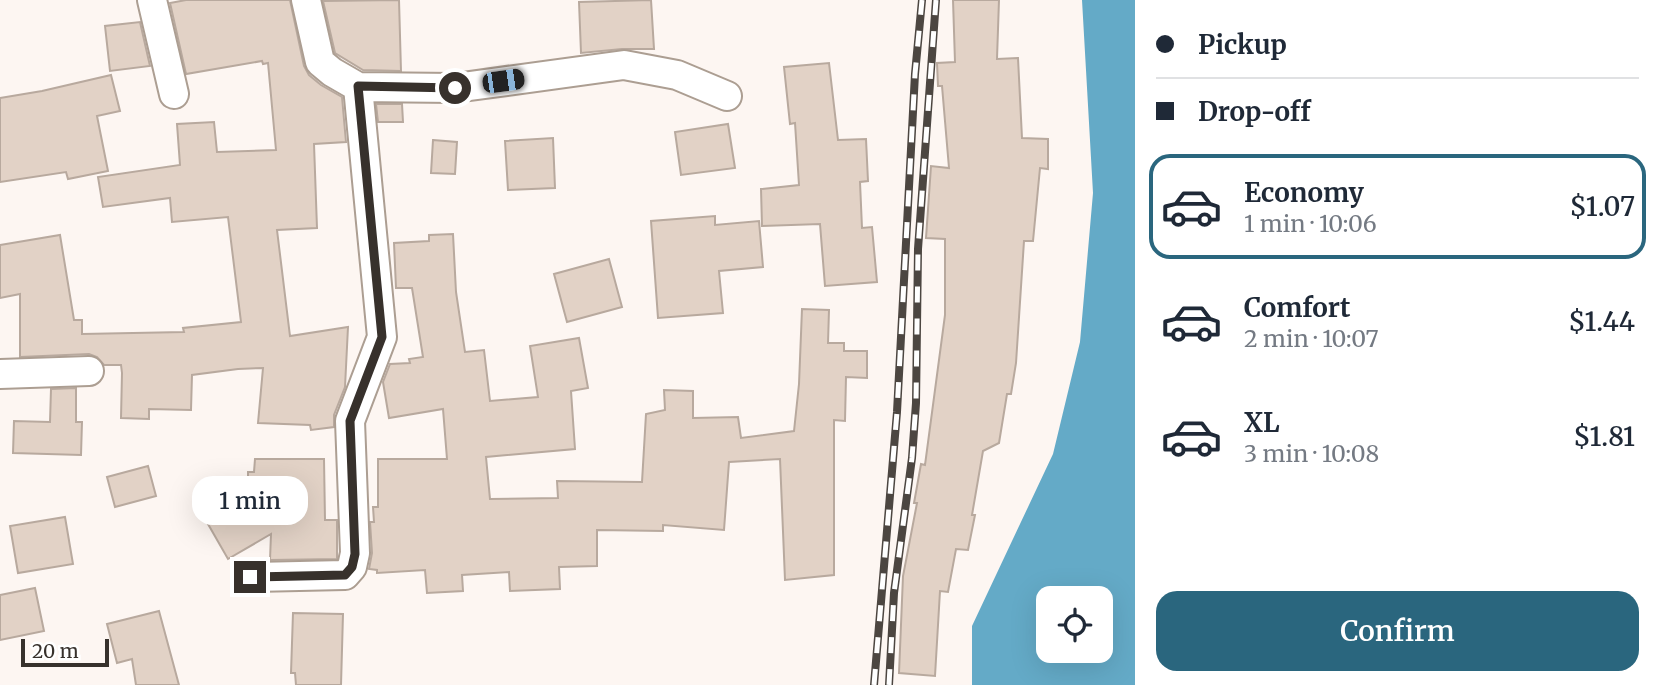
<!DOCTYPE html>
<html lang="en">
<head>
<meta charset="utf-8">
<style>
  body { margin:0; font-family:Merriweather,serif; background:#f6f6f7; color:#1f2937; height:100vh; display:flex; flex-direction:column; font-size:26px; white-space:nowrap }
  * { box-sizing:border-box; margin:0 }
  p { font-size:23px; color:#747a83 }
  .icon { flex:none; width:38px; height:38px; fill:none; stroke:currentColor; stroke-width:2; stroke-linecap:round; stroke-linejoin:round }
  .map { position:relative; flex:1; overflow:hidden }
  .details { display:flex; flex-direction:column; background:#fff; width:525px }
  .details>* { flex:none }
  .top-card { display:grid; align-content:center; height:154px; padding:0 21px; background:#fff }
  .buttons { position:absolute; left:1036px; top:586px; display:grid; gap:14px }
  .buttons a { display:grid; place-items:center; width:77px; height:77px; border-radius:14px; background:#fff; box-shadow:0 7px 28px #0002; font-size:35px }
  .scale { position:absolute; left:21px; bottom:18px; width:88px; box-sizing:border-box; padding-left:7px; border:4px solid #37312c; border-top:0; font-size:19px; line-height:24px; white-space:nowrap; color:#37312c; -webkit-text-stroke:5px #fff; paint-order:stroke }
  .end { position:absolute; width:32px; height:32px; margin:-16px; border:9px solid #37312c; background:#fff; box-shadow:0 0 0 4px #fff }
  .from { border-radius:50% }
  .bubble { position:absolute; height:49px; border-radius:21px; background:#fff; box-shadow:0 7px 28px #0002; font-size:23px; font-weight:600; line-height:49px; text-align:center }
  .car { position:absolute; width:21px; height:42px; margin:-21px -10px; border-radius:9px; box-shadow:0 0 5px 2px #0007; background:linear-gradient(#222 24%,#8ab4d8 0 40%,#222 0 76%,#8ab4d8 0 86%,#222 0) }
  .top-card b { display:flex; align-items:center; gap:24px; height:66px; font-size:26px }
  .top-card b+b { border-top:2px solid #e0e1e3 }
  .top-card i { width:18px; height:18px; background:#1f2937 }
  ul { padding:0; list-style:none }
  li { display:flex; align-items:center; gap:21px; height:105px; margin:0 14px 10px; padding:0 7px; border:4px solid transparent; border-radius:21px }
  li div { flex:1 }
  li b { display:block; font-size:26px }
  li em { font-style:normal; font-weight:600 }
  li.on { border-color:#2a667e }
  li>.icon { width:63px; height:63px; stroke-width:1.5 }
  .button { display:flex; gap:14px; margin-top:auto; padding:14px 21px }
  .button a { flex:1; height:80px; border-radius:21px; background:#2a667e; color:#fff; font-size:28px; font-weight:600; line-height:80px; text-align:center }
  main { display:flex; flex:1; min-height:0 }
  .map>svg:first-child { display:block }
</style>
</head>
<body>
<main>
<div class="map">
<svg width="1135" height="685" viewBox="0 0 1135 685">
  <rect width="100%" height="100%" fill="#fdf6f2"/>
  <path fill="#64aac7" fill-rule="evenodd" d="M1082 0H1135V685H972V626L1053 454 1080 342 1093 193ZM1048 598H1101V651H1048Z"/>
  <path fill="#e2d2c6" stroke="#b8a99e" stroke-width="2" d="M186 0H290L304 66 309 75 321 85 342 97 346 142 314 144 317 228 277 230 290 336 348 327 345 387 334 415V427L311 430 310 425 258 423 263 368 238 369 192 375 191 410 149 409V419L121 418 122 373 121 365H104L97 357 89 354 20 357V294L0 298V245L60 235 74 320H82V334L184 332 183 328 241 322 228 217 172 222 170 198 103 207 98 177 180 165 177 124 214 122 217 152 276 150 268 63 263 64 262 61 186 74 170 3Z
    M399 0 401 71 363 70 335 53 323 1Z
    M651 0 654 49H622L581 53 579 2Z
    M953 0H999L997 59 1018 58 1022 138 1048 139V169L1040 168 1033 241H1024L1016 363 1011 394H1007L999 443 983 451 972 515H975L968 550 956 549 948 592 940 591 935 676 899 673 903 576 917 503H914L921 464 925 465 945 315V239L926 238 931 166 949 168 942 86H938L937 63 955 62Z
    M140 22 150 66 110 71 105 26Z
    M829 63 838 140 866 139 868 181 860 182 862 228 872 227 877 282 825 286 820 224 762 226 761 189 799 185 795 123 790 124 784 67Z
    M111 75 120 111 97 116 108 171 68 179 66 172 0 182V98L42 91Z
    M376 104H402L403 122H378Z
    M728 124 735 168 681 175 675 132Z
    M553 138 555 188 508 190 505 141Z
    M433 140 457 142 455 174 431 173Z
    M715 216V225L759 221 763 267 719 271 723 313 658 318 651 221Z
    M453 234 456 292 465 352 484 350 490 401 538 397 530 346 579 338 588 388 571 391 575 449 486 457 490 499 558 498 557 481 642 482 646 414 665 410 664 390 693 391V418L738 417 741 438 794 431 799 384 802 309 829 310 828 343H844V351H867V378L846 377 845 421 834 420V575L785 580 780 459 729 462 724 530 663 525V531L597 530V566L559 567 560 589 510 591 509 572 462 575 463 591 427 593 425 570 377 573V570L369 569 372 553 370 522H374L373 507H378V459H447L443 409 389 418 383 382 390 364 410 363 409 359 423 357 412 288H396L394 243 429 241V235Z
    M609 259 622 307 567 322 554 274Z
    M76 388V422H82L81 455 13 453 14 421 50 422 51 389Z
    M255 459H324L325 520H337V559L270 560 271 534 228 559 204 517 248 492V472H254Z
    M148 466 156 496 115 507 107 477Z
    M65 517 73 564 18 573 10 526Z
    M35 588 44 631 0 640V595Z
    M159 611 179 685H136L132 659 117 663 107 624Z
    M293 613 343 614 341 685H296L295 673H291Z"/>
  <g fill="none" stroke-linecap="round" stroke-linejoin="round">
    <g stroke="#ac9e92" stroke-width="32">
      <path id="street" d="M152 0 174 94
        M306 0 320 62 332 72 358 87 455 88 624 65 677 75 727 96
        M0 374 89 371
        M250 577 345 575 352 567 355 553 350 421 382 337 358 87"/>
    </g>
    <use href="#street" stroke="#fff" stroke-width="28"/>
    <g stroke="#4c4641" stroke-width="8">
      <path id="rail" d="M874 685 897 412 915 74 922 0
        M889 685 894 593 912 458 916 403 918 249 936 0"/>
    </g>
    <use href="#rail" stroke="#fff" stroke-width="5" stroke-dasharray="16" stroke-linecap="butt"/>
  </g>
  <g fill="none" stroke-linecap="round" stroke-linejoin="round">
    <path stroke="#37312c" stroke-width="9" d="M250 577 345 575 352 567 355 554 350 421 382 337 358 86 455 88"/>
  </g>
</svg>
<div class="buttons">
<a><svg class="icon" aria-label="locate" viewBox="0 0 24 24"><circle cx="12" cy="12" r="6"/><path d="M12 2v4M12 18v4M2 12h4M18 12h4"/></svg></a>
</div>
<div class="scale">20 m</div>
<i class="end from" style="left:455px;top:88px"></i>
<i class="end" style="left:250px;top:577px"></i>
<div class="bubble" style="left:192px;top:476px;width:116px">1 min</div>
<i class="car" style="left:503px;top:81px;rotate:82deg"></i>
</div>
<section class="details">
<div class="top-card">
<b><i class="from"></i>Pickup</b>
<b><i></i>Drop-off</b>
</div>
<ul>
<li class="on"><svg class="icon" aria-label="car" viewBox="0 0 24 24"><path d="M5 17H2v-5l4-1 3-4h7l3 4 3 1v5h-3M9 17h6M6 11h13"/><circle cx="7" cy="17" r="2"/><circle cx="17" cy="17" r="2"/></svg><div><b>Economy</b><p>1 min · 10:06</p></div><em>$1.07</em></li>
<li><svg class="icon" aria-label="car" viewBox="0 0 24 24"><path d="M5 17H2v-5l4-1 3-4h7l3 4 3 1v5h-3M9 17h6M6 11h13"/><circle cx="7" cy="17" r="2"/><circle cx="17" cy="17" r="2"/></svg><div><b>Comfort</b><p>2 min · 10:07</p></div><em>$1.44</em></li>
<li><svg class="icon" aria-label="car" viewBox="0 0 24 24"><path d="M5 17H2v-5l4-1 3-4h7l3 4 3 1v5h-3M9 17h6M6 11h13"/><circle cx="7" cy="17" r="2"/><circle cx="17" cy="17" r="2"/></svg><div><b>XL</b><p>3 min · 10:08</p></div><em>$1.81</em></li>
</ul>
<div class="button"><a>Confirm</a></div>
</section>
</main>
</body>
</html>
